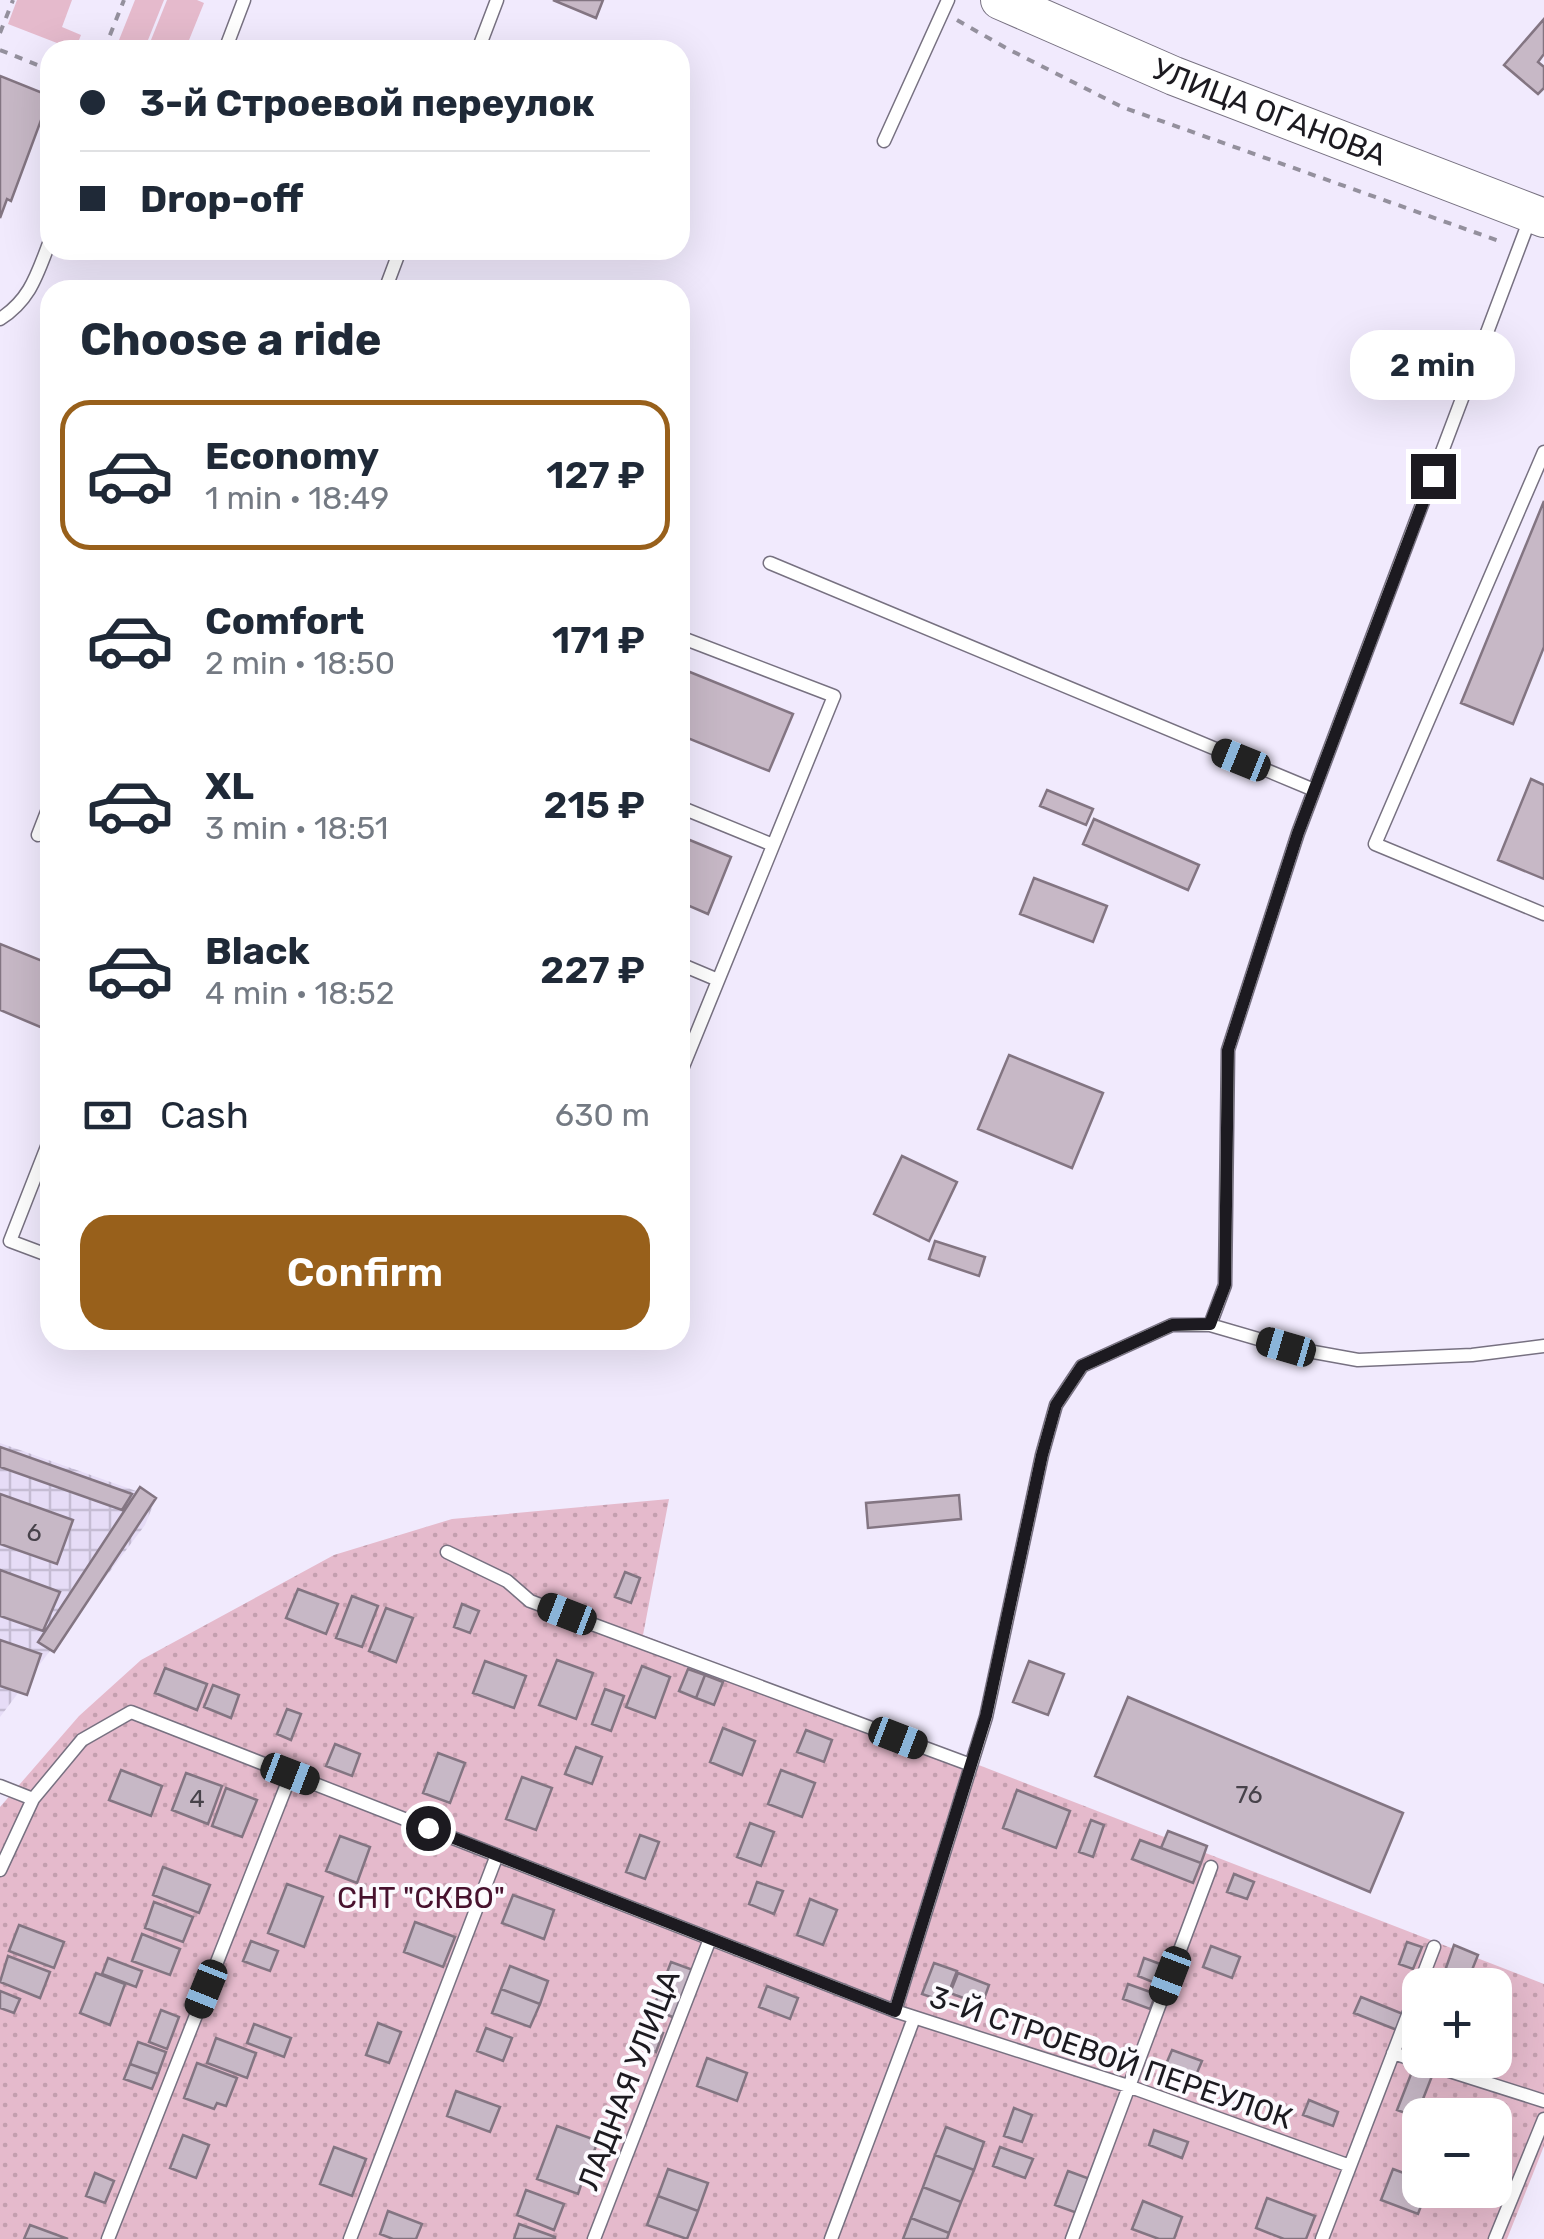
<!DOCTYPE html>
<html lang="en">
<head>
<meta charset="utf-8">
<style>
  body { margin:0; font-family:Rubik,sans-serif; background:#f2f2f3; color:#1f2937; height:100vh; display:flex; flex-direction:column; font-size:38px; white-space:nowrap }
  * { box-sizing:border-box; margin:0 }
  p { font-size:32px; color:#747a83 }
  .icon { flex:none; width:55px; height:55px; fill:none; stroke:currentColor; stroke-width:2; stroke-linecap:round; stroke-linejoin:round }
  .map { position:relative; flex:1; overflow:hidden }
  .panel { position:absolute; left:40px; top:280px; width:650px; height:1070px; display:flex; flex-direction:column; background:#fff; border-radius:30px; box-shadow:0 10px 40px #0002 }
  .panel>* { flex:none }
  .banner { position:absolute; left:40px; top:40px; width:650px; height:220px; border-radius:30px; box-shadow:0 10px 40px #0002; display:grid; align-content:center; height:220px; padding:0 40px; background:#fff }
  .buttons { position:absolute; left:1402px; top:1968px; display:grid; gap:20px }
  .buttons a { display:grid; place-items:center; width:110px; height:110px; border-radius:20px; background:#fff; box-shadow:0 10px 40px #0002; font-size:50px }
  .end { position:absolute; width:45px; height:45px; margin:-22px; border:12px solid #1c1a20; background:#fff; box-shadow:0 0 0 5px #fff }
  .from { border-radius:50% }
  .bubble { position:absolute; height:70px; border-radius:30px; background:#fff; box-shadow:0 10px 40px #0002; font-size:32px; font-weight:600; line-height:70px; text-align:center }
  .car { position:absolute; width:30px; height:60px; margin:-30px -15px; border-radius:12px; box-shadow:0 0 8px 2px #0007; background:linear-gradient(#222 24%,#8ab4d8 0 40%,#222 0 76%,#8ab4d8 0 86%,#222 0) }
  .banner b { display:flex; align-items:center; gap:35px; height:95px; font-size:38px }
  .banner b+b { border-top:2px solid #e0e1e3 }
  .banner i { width:25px; height:25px; background:#1f2937 }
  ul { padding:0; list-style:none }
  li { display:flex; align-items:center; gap:30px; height:150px; margin:0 20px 15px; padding:0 20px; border:5px solid transparent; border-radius:30px }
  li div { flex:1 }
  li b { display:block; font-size:38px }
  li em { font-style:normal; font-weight:600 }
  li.selected { border-color:#98601b }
  li>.icon { width:90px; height:90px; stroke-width:1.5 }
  h2 { padding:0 40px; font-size:45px; line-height:120px }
  .pay { display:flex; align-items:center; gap:25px; height:110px; padding:0 40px; font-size:38px }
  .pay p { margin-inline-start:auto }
  .action { display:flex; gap:20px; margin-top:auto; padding:20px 40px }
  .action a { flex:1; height:115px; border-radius:30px; background:#98601b; color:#fff; font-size:40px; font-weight:600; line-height:115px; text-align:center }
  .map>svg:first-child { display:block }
</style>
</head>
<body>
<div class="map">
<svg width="1544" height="2239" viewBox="0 0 1544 2239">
  <defs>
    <pattern id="industrial-grid" width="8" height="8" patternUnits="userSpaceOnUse" patternTransform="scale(2.5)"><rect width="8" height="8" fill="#e6dcf6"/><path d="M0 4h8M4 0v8" fill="none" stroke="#c5bcd3"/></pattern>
    <pattern id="grass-dots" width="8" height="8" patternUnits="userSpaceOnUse" patternTransform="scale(2.5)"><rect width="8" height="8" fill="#e5bacc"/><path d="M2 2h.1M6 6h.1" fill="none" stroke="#c49faf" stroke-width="1.8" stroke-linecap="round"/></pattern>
  </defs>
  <rect width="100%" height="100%" fill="#f1eafd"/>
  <path fill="url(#industrial-grid)" d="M0 1443 156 1498 145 1525 0 1717Z"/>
  <path fill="url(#grass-dots)" fill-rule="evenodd" d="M669 1499 643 1635 1544 1984V2146L1507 2239H0V1807L79 1716 141 1660 334 1555 452 1519ZM1420 1985H1495V2060H1420ZM1420 2115H1495V2190H1420Z"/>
  <path fill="#e5bacc" d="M17 0H72L62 27 81 35 75 50 8 24Z
    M135 0H164L144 50H115Z
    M167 0H197L204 3 185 50H147Z"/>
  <path fill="#c7b8c6" stroke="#837582" stroke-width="2.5" d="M553 0H603L596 18Z
    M1544 19V54L1538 62 1544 67V88L1538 94 1504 65Z
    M0 76 50 96 11 201 7 199 0 218Z
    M1544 501V647L1513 724 1461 703Z
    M680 668 793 714 769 771 680 735Z
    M1531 779 1544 785V879L1498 860Z
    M1047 790 1093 809 1086 825 1040 806Z
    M1094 819 1199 865 1188 890 1083 844Z
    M680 836 731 857 708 914 680 902Z
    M1034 878 1107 906 1093 942 1020 914Z
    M0 944 50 964V1031L0 1010Z
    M1009 1055 1103 1093 1072 1168 978 1129Z
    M902 1156 957 1182 929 1241 874 1214Z
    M935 1241 985 1257 979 1276 929 1259Z
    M0 1447 132 1494 122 1510 0 1467Z
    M140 1487 156 1498 54 1652 38 1642Z
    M0 1494 73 1520 57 1564 0 1544Z
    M959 1495 961 1519 868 1528 866 1503Z
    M0 1570 60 1592 43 1631 0 1616Z
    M625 1572 640 1578 631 1603 615 1597Z
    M298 1589 338 1604 326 1634 286 1618Z
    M352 1596 378 1606 362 1647 336 1638Z
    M462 1604 479 1611 470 1633 454 1627Z
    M386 1608 413 1618 396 1662 369 1651Z
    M0 1640 41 1654 27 1695 0 1686Z
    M557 1660 593 1673 576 1719 539 1705Z
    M485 1661 526 1676 514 1708 473 1693Z
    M1029 1661 1064 1674 1048 1715 1013 1702Z
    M642 1666 670 1677 655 1718 626 1707Z
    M165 1668 207 1684 197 1710 155 1693Z
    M688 1669 705 1675 696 1698 679 1691Z
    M705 1675 723 1682 714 1705 696 1698Z
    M213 1685 239 1695 231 1718 204 1707Z
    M605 1689 624 1696 611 1731 592 1724Z
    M1128 1697 1403 1813 1370 1892 1095 1776Z
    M287 1709 301 1714 291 1740 277 1734Z
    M723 1728 755 1741 742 1775 710 1762Z
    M806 1730 832 1740 824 1762 797 1752Z
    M335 1744 360 1754 352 1776 326 1766Z
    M576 1747 602 1757 592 1784 565 1774Z
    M438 1753 465 1763 450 1803 423 1793Z
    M121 1770 162 1786 151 1816 109 1800Z
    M781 1770 815 1783 802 1817 768 1804Z
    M186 1773 222 1786 208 1824 172 1810Z
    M522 1777 552 1788 536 1830 506 1819Z
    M226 1788 257 1800 242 1837 212 1826Z
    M1017 1790 1070 1811 1056 1848 1003 1828Z
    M1091 1820 1104 1825 1093 1857 1079 1852Z
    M750 1823 774 1832 761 1866 737 1857Z
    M1168 1831 1207 1846 1201 1863 1161 1848Z
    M640 1835 659 1842 645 1879 626 1872Z
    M340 1836 370 1847 357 1883 326 1871Z
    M1140 1840 1201 1863 1193 1883 1132 1859Z
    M163 1867 210 1885 199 1913 153 1895Z
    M1234 1874 1254 1882 1247 1899 1227 1892Z
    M757 1882 783 1891 774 1914 749 1904Z
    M287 1884 323 1897 304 1947 268 1933Z
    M513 1895 554 1910 544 1939 502 1923Z
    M810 1899 837 1910 823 1945 797 1935Z
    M154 1902 193 1917 183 1942 145 1928Z
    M415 1922 455 1937 443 1967 404 1952Z
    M19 1925 64 1942 54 1968 9 1951Z
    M142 1934 180 1949 170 1975 132 1961Z
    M251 1941 278 1951 270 1971 243 1961Z
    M1407 1942 1422 1947 1413 1969 1399 1964Z
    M1454 1945 1478 1955 1466 1985H1440Z
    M1211 1946 1240 1957 1232 1978 1203 1967Z
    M8 1956 50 1972 40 1998 0 1982Z
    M108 1958 142 1971 136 1987 102 1974Z
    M1144 1958 1163 1965 1155 1983 1138 1976Z
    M671 1962 693 1970 675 2018 653 2009Z
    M934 1963 957 1971 945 2002 922 1994Z
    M510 1966 548 1981 540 2004 501 1989Z
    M96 1973 125 1984 110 2025 80 2013Z
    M958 1973 989 1985 982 2005 950 1993Z
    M1128 1984 1156 1994 1150 2009 1123 1999Z
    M767 1986 798 1998 790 2019 759 2007Z
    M501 1989 540 2004 530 2027 492 2013Z
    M0 1991 20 1999 14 2013 0 2008Z
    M1361 1997 1403 2014 1397 2030 1354 2013Z
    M161 2010 179 2017 167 2049 149 2042Z
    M378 2023 401 2032 389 2063 366 2055Z
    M254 2024 291 2038 284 2057 247 2043Z
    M639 2024 663 2033 656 2052 632 2042Z
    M486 2028 512 2038 503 2061 477 2051Z
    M216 2038 256 2053 247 2078 207 2063Z
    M138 2042 166 2052 158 2074 130 2064Z
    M1172 2050 1202 2061 1194 2080 1164 2069Z
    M707 2058 747 2073 737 2101 697 2086Z
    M197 2063 237 2078 226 2106 217 2103 214 2109 184 2098Z
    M130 2064 158 2074 152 2089 124 2079Z
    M1413 2069 1432 2076 1416 2117 1397 2110Z
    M456 2091 500 2107 490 2132 447 2116Z
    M1309 2100 1338 2112 1333 2126 1303 2115Z
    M1014 2108 1032 2115 1022 2142 1004 2136Z
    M557 2126 598 2141 593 2154 602 2157 591 2186 582 2182 578 2194 537 2179Z
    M946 2127 984 2142 974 2170 935 2155Z
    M1154 2130 1188 2142 1182 2158 1149 2145Z
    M183 2135 209 2145 196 2178 170 2168Z
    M334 2147 366 2159 352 2196 320 2184Z
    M1000 2147 1033 2159 1025 2178 993 2166Z
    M935 2155 974 2170 961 2202 923 2187Z
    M668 2169 708 2183 698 2211 658 2196Z
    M1393 2169 1420 2179V2190H1427L1418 2214 1381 2200Z
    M1068 2171 1090 2179 1077 2213 1055 2205Z
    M95 2173 114 2181 105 2203 86 2196Z
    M923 2187 961 2202 949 2233 911 2218Z
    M526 2190 564 2204 554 2230 517 2215Z
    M658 2196 698 2211 687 2239 647 2225Z
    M1267 2198 1315 2216 1306 2239H1284L1256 2228Z
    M1143 2201 1182 2217 1174 2239H1159L1132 2229Z
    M388 2211 422 2224 416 2239H393L380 2234Z
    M911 2218 949 2233 947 2239H903Z
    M519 2224 555 2237V2239H514Z
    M30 2225 68 2239H24Z"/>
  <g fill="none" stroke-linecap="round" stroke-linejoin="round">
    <g stroke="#777181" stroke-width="15">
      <path id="lane" d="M225 50 244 0
        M478 50 497 0
        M884 141 948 0
        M385 290 400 250
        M0 319C31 299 37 274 50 241
        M1544 452 1375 844 1544 914
        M770 563 1314 790
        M680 637 834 696 680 1074
        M680 807 773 845
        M38 835 50 804
        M680 964 718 980
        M50 1139 10 1241 50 1256
        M1210 1325 1225 1285 1228 1050 1298 833 1531 216
        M270 1340 276 1342 277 1340
        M447 1552 507 1581 530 1601 971 1765
        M0 1786 33 1799
        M0 1870 33 1799 82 1740 131 1712 895 2011 1128 2086 1350 2166
        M895 2011 986 1717 1042 1455 1056 1405 1082 1366 1172 1325H1210L1286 1347 1358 1360 1472 1355 1544 1346
        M1393 2053 1544 2101
        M108 2239 291 1774
        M350 2239 497 1855
        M594 2239 710 1939
        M831 2239 914 2018
        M1072 2239 1211 1867
        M1322 2239 1434 1947
        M1495 2239 1544 2119"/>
    </g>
    <g stroke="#777181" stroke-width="40">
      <g id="secondary">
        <path id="s1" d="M1000 0 1174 76 1544 218"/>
      </g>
    </g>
    <path stroke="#94909d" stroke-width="4" stroke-dasharray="8 8" stroke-linecap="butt" d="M957 20 1006 48 1122 107 1502 242
      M0 33 13 0
      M0 50 50 70
      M104 50 124 0"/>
    <use href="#lane" stroke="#fff" stroke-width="12"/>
    <use href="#secondary" stroke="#fff" stroke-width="38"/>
  </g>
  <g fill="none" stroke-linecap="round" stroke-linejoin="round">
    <path stroke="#1c1a20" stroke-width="12" d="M428 1828 895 2011 986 1716 1042 1455 1056 1405 1082 1366 1172 1325 1210 1324 1225 1285 1228 1050 1298 833 1433 476"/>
  </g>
  <g text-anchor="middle" stroke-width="8" stroke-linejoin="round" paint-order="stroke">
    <g font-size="25" fill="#47424a">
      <text x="34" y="1541">6</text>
      <text x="1249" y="1803">76</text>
      <text x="197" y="1807">4</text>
    </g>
    <g font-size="30" fill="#1c1a20" stroke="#fcfafe">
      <text dy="10" stroke="none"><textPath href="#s1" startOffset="292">УЛИЦА ОГАНОВА</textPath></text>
      <text transform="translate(1111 2058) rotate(19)" y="10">3-Й СТРОЕВОЙ ПЕРЕУЛОК</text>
      <text transform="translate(629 2080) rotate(-69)" y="10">ЛАДНАЯ УЛИЦА</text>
    </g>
    <g font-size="30" fill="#48122e" stroke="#fcfafe">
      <text x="421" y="1908">СНТ "СКВО"</text>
    </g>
  </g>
</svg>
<div class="buttons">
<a>+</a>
<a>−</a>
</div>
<i class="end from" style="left:428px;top:1828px"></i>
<i class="end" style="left:1433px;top:476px"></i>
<div class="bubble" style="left:1350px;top:330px;width:165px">2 min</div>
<i class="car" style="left:1241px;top:760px;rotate:292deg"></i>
<i class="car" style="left:1286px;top:1347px;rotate:286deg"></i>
<i class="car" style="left:567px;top:1614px;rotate:291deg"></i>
<i class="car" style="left:898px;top:1738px;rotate:111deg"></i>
<i class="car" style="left:290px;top:1774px;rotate:111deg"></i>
<i class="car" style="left:1170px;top:1976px;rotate:201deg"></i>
<i class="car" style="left:206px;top:1989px;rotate:202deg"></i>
<div class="banner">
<b><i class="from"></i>3-й Строевой переулок</b>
<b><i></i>Drop-off</b>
</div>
<section class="panel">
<h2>Choose a ride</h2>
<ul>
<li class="selected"><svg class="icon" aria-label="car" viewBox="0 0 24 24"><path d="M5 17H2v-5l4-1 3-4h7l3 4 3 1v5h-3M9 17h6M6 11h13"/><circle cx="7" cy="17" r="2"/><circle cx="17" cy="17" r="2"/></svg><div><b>Economy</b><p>1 min · 18:49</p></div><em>127 ₽</em></li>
<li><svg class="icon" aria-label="car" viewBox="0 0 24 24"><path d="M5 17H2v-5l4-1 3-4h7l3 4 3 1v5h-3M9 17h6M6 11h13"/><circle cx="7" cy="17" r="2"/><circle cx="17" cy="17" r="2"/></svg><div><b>Comfort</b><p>2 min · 18:50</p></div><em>171 ₽</em></li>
<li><svg class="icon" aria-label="car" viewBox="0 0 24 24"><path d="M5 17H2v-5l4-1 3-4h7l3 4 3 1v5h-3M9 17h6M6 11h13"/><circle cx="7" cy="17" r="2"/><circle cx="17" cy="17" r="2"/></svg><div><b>XL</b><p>3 min · 18:51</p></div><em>215 ₽</em></li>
<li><svg class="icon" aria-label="car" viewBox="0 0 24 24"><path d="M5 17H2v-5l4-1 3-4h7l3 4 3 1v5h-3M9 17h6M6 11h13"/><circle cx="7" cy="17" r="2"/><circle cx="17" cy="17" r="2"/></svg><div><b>Black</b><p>4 min · 18:52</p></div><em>227 ₽</em></li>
</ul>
<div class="pay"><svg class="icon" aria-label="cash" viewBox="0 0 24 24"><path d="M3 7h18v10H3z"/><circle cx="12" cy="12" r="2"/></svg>Cash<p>630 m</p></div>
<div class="action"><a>Confirm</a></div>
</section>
</div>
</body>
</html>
